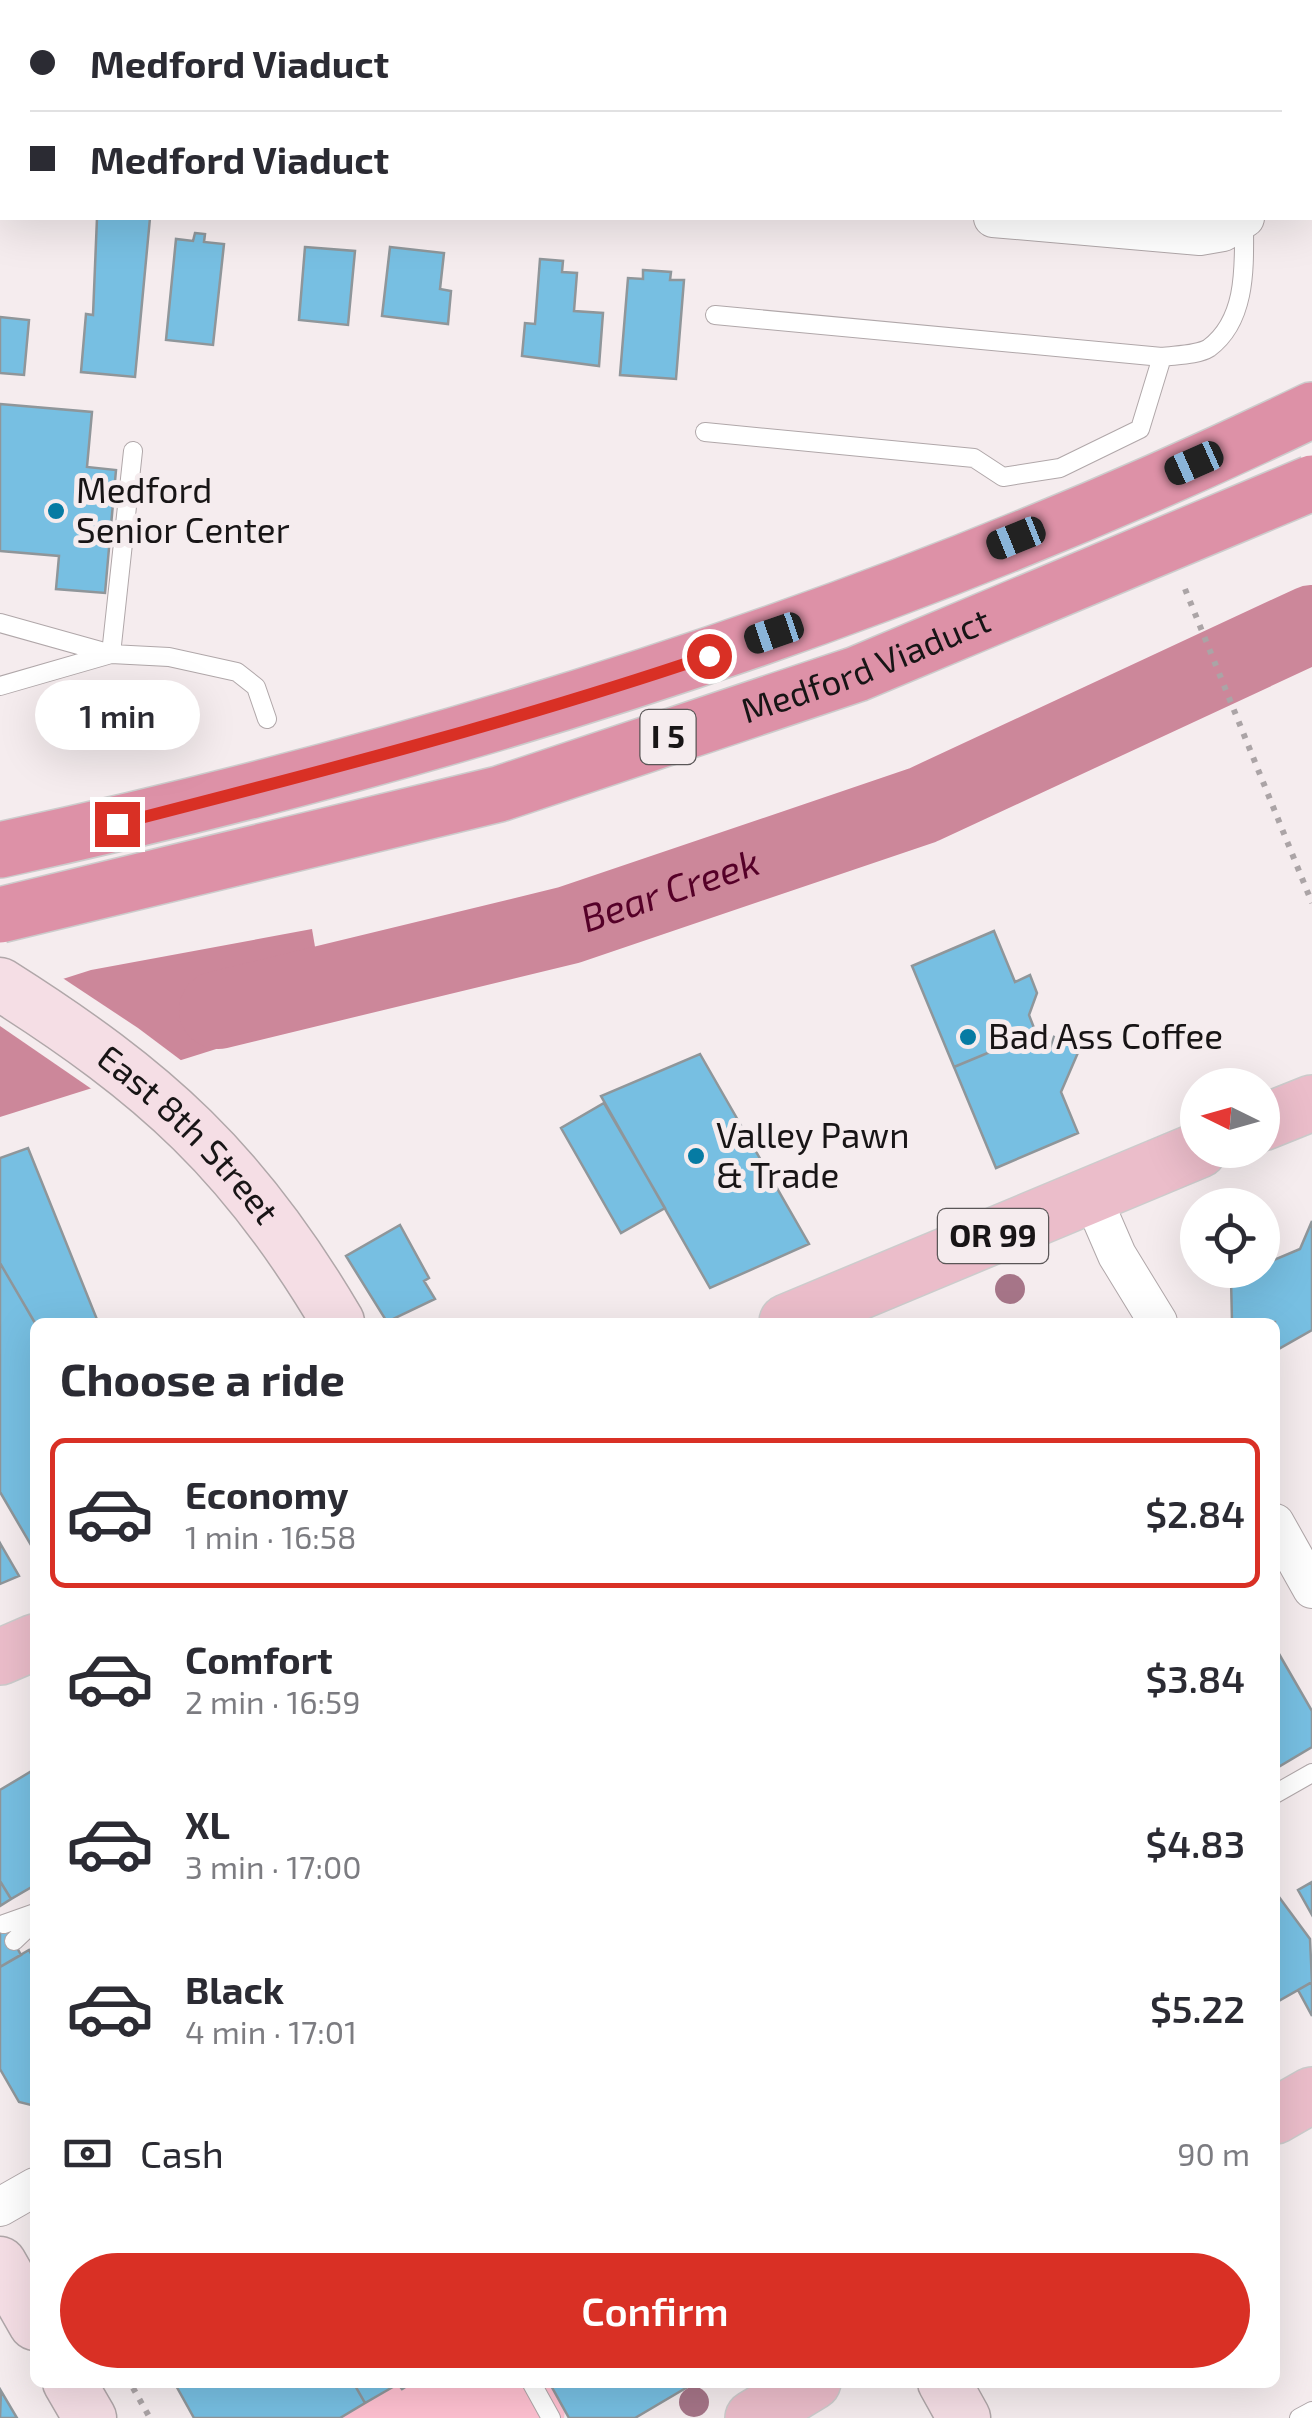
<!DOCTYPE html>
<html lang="en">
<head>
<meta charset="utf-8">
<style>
  body { margin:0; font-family:"Exo 2",sans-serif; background:#f2f2f3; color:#2b2b33; height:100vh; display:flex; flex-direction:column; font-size:38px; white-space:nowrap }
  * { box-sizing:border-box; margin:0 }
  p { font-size:32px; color:#7c7c81 }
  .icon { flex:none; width:55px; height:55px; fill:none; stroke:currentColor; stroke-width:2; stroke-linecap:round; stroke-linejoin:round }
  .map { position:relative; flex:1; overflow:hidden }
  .side { position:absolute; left:30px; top:1318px; width:1250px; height:1070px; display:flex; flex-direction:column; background:#fff; border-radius:15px; box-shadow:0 10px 40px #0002 }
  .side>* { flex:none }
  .top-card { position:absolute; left:0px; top:0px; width:1312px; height:220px; box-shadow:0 10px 40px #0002; display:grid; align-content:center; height:220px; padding:0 30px; background:#fff }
  .needle { width:65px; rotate:275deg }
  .buttons { position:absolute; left:1180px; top:1068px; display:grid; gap:20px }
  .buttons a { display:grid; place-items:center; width:100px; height:100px; border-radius:50%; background:#fff; box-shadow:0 10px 40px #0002; font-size:50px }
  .end { position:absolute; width:45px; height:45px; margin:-22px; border:12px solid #d93025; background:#fff; box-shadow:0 0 0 5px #fff }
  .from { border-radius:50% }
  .bubble { position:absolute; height:70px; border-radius:35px; background:#fff; box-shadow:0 10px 40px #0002; font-size:32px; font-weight:600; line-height:70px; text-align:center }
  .car { position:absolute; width:30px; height:60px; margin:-30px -15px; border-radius:12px; box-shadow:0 0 8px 2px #0007; background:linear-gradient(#222 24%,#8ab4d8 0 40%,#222 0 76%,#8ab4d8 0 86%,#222 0) }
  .top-card b { display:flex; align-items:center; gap:35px; height:95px; font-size:38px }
  .top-card b+b { border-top:2px solid #e1e1e2 }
  .top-card i { width:25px; height:25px; background:#2b2b33 }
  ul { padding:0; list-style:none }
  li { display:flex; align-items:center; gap:30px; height:150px; margin:0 20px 15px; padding:0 10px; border:5px solid transparent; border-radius:15px }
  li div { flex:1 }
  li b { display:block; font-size:38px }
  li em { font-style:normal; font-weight:600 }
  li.active { border-color:#d93025 }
  li>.icon { width:90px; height:90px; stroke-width:1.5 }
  h2 { padding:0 30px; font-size:45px; line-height:120px }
  .pay { display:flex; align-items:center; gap:25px; height:110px; padding:0 30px; font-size:38px }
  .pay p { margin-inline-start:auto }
  .button { display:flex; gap:20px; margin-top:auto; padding:20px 30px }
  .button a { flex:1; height:115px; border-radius:60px; background:#d93025; color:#fff; font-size:40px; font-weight:600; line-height:115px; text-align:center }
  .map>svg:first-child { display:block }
</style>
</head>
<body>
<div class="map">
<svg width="1312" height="2418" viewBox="0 0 1312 2418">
  <rect width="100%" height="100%" fill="#f5ecee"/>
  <path fill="#ffc1d1" d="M413 2382 549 2383 565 2411 564 2418H340L398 2384 402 2389Z"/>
  <path fill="#cc879a" d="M312 929 325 1006 286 1027 0 1117V999L91 970Z"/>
  <path fill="#f5ecee" d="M58 975 138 1028 186 1064 96 1092 0 1026V994Z"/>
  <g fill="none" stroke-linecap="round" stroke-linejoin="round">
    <path stroke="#cc879a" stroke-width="78" id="s1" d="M218 1010 569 925 923 805 1312 624"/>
  </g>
  <path fill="#77bfe2" stroke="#8f969a" stroke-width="2.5" d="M0 0H22L2 2V45Z
    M31 0H119L31 2Z
    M143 0H210L143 2Z
    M649 0H719L649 2Z
    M1049 0H1121L1048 2Z
    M1139 0H1209L1139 2Z
    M97 218H150L135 377 81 372 86 314 93 315Z
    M195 233 205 234 204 242 224 244 213 345 166 340 176 239 193 241Z
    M305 247 355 251 348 325 299 320Z
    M390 247 444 253 440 289 451 291 448 324 382 316Z
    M540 259 563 261 562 272 577 273 574 311 603 313 599 366 522 356 525 323 535 324Z
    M643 270 671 272 670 280H684L676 379 620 375 628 278 643 279Z
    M0 317 29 320 24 375 0 373Z
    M0 404 92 412 87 467 116 470 105 593 56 589 59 556 0 551Z
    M994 931 1015 982 1030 975 1037 993 1029 1015 1036 1033 954 1067 912 966Z
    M1036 1033 1041 1045 1050 1049 1054 1037 1080 1048 1061 1092 1078 1133 996 1168 954 1067Z
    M700 1054 809 1244 710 1288 601 1096Z
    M604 1103 665 1208 621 1233 561 1128Z
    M28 1148 98 1322 35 1323 0 1263V1158Z
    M1312 1221V1330L1275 1351V1322H1232L1231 1279 1262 1270V1265L1300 1249Z
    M400 1225 429 1278 424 1281 435 1299 387 1322 346 1256Z
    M0 1263 35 1323V1552L0 1492Z
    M0 1543 19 1576 0 1584Z
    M1275 1647 1312 1711V1747L1275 1769Z
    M35 1769V1885L11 1899 0 1881V1790Z
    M0 1881 11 1899 0 1906Z
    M1312 1882V1915L1298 1890Z
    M1279 1897 1310 1939 1312 1982 1275 2003V1899Z
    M0 1917 21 1955 0 1967Z
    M29 1950 35 1961V2106L19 2102 0 2069V1967Z
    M1312 1982V2016L1298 1990Z
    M174 2382H353L365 2403 340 2418H194Z
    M353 2382H413L402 2389 398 2384 365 2403Z
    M549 2382H696L635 2418H569Z
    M1 2391 17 2418H0Z"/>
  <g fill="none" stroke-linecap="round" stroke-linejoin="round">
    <g stroke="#b0a7a9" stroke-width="20">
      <path id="service" d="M715 315 1162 357C1176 355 1198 355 1209 348 1248 319 1244 263 1244 221
        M705 432 974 458 1003 477 1060 468 1140 429 1162 357
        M0 623 111 654 169 657 237 672 256 687 267 719
        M0 686 111 654 133 451
        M1275 1794 1312 1773
        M4 1924 35 1913
        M14 1941 35 1921
        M531 2382 551 2418
        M1299 2418 1312 2411"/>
    </g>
    <g stroke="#b0a7a9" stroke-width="40">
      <path id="minor" d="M273 2V0
        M1276 2V0
        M0 128 2 129
        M993 218 1200 236 1223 232 1245 218
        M1091 1195 1117 1255 1158 1322
        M1275 1523 1312 1589
        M0 2207 35 2187"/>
    </g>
    <g stroke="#b0a7a9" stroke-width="55">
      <g id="secondary">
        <path id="s2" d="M0 984C155 1082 245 1163 338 1322"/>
        <path d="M0 2263 35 2324"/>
        <path d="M69 2382 90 2418"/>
        <path d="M944 2382 964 2418"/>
      </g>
    </g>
    <g stroke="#ccc" stroke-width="58">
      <path id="primary" d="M1262 1123 1312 1103
        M787 1322 1199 1150
        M0 1657 35 1642
        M1275 2116 1312 2095
        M753 2418 813 2382"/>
    </g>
    <g stroke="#ccc" stroke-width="58">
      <path id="motorway" d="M0 850C452 752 895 611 1312 410"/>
    </g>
    <path stroke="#aba4a6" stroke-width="6" stroke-dasharray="5 8" stroke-linecap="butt" d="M1310 211 1312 212
      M1185 589 1312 903
      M133 2388 150 2418"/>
    <use href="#service" stroke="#fff" stroke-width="18"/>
    <use href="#minor" stroke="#fff" stroke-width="38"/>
    <use href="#secondary" stroke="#f5dee5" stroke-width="52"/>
    <use href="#primary" stroke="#ebbdca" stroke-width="55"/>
    <use href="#motorway" stroke="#dd91a7" stroke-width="55"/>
    <g stroke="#ccc" stroke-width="58" stroke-linecap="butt">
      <g id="motorway-bridge">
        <path id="s3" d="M0 915 499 794 857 674 1312 483"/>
      </g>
    </g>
    <use href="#motorway-bridge" stroke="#dd91a7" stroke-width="55"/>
  </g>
  <g fill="#a67588">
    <circle cx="1010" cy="1289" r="15"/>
    <circle cx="694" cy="2402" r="15"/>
  </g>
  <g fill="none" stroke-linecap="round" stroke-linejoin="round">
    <path stroke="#d93025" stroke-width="12" d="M117 824C316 773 514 722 709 656"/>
  </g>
  <g fill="#067ba3" stroke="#f5ecee" stroke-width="4">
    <circle cx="56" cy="511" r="10"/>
    <circle cx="968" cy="1037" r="10"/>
    <circle cx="696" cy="1156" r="10"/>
  </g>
  <g text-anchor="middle" stroke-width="10" stroke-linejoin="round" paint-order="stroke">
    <g fill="#f5ecee" stroke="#5a5657" stroke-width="2.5">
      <rect x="640.5" y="710" width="55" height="54" rx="8"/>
      <rect x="938" y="1209" width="110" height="54" rx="8"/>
    </g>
    <g font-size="32" font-weight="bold" fill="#181516">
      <text x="668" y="748">I 5</text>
      <text x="993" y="1247">OR 99</text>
    </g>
    <g font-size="35" fill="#181516" stroke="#f5ecee" text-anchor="start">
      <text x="76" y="503">Medford<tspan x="76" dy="40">Senior Center</tspan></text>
      <text x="988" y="1049">Bad Ass Coffee</text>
      <text x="716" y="1148">Valley Pawn<tspan x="716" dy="40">&amp; Trade</tspan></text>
    </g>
    <g font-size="35" fill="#181516" stroke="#f5ecee">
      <text dy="12" stroke="none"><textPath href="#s3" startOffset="902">Medford Viaduct</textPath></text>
      <text dy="12" stroke="none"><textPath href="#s2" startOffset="242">East 8th Street</textPath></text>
    </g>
    <g font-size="38" font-style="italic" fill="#550028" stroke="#f5ecee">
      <text dy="13" stroke="none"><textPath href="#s1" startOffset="468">Bear Creek</textPath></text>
    </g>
  </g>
</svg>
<div class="buttons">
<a><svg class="needle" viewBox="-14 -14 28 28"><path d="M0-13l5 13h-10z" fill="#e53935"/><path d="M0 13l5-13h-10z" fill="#7c7c81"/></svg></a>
<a><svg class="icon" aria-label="locate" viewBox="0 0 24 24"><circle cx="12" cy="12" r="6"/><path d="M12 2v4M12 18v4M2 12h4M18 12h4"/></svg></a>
</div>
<i class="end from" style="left:709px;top:656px"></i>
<i class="end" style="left:117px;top:824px"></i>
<div class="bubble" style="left:35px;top:680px;width:165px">1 min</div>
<i class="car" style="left:1194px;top:463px;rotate:246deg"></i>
<i class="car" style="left:1016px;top:538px;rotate:248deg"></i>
<i class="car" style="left:774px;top:633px;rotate:251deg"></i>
<div class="top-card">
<b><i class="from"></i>Medford Viaduct</b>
<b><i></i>Medford Viaduct</b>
</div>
<section class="side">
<h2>Choose a ride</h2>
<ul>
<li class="active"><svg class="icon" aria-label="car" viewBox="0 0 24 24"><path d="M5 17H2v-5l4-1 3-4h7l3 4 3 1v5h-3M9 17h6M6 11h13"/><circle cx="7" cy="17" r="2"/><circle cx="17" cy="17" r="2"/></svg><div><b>Economy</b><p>1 min · 16:58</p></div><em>$2.84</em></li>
<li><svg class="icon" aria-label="car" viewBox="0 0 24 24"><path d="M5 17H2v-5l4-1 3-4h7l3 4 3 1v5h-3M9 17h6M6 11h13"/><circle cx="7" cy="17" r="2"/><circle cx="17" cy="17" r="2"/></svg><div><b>Comfort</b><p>2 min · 16:59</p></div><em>$3.84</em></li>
<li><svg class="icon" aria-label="car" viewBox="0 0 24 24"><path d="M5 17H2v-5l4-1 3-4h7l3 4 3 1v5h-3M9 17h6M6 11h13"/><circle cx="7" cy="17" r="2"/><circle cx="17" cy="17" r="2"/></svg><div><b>XL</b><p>3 min · 17:00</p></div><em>$4.83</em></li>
<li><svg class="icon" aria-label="car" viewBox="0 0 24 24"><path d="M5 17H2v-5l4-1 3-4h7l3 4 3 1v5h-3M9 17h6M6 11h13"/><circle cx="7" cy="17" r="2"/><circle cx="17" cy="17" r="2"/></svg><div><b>Black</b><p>4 min · 17:01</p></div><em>$5.22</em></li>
</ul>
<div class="pay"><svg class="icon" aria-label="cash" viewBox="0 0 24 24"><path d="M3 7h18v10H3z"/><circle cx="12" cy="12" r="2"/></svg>Cash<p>90 m</p></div>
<div class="button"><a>Confirm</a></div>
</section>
</div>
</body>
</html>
